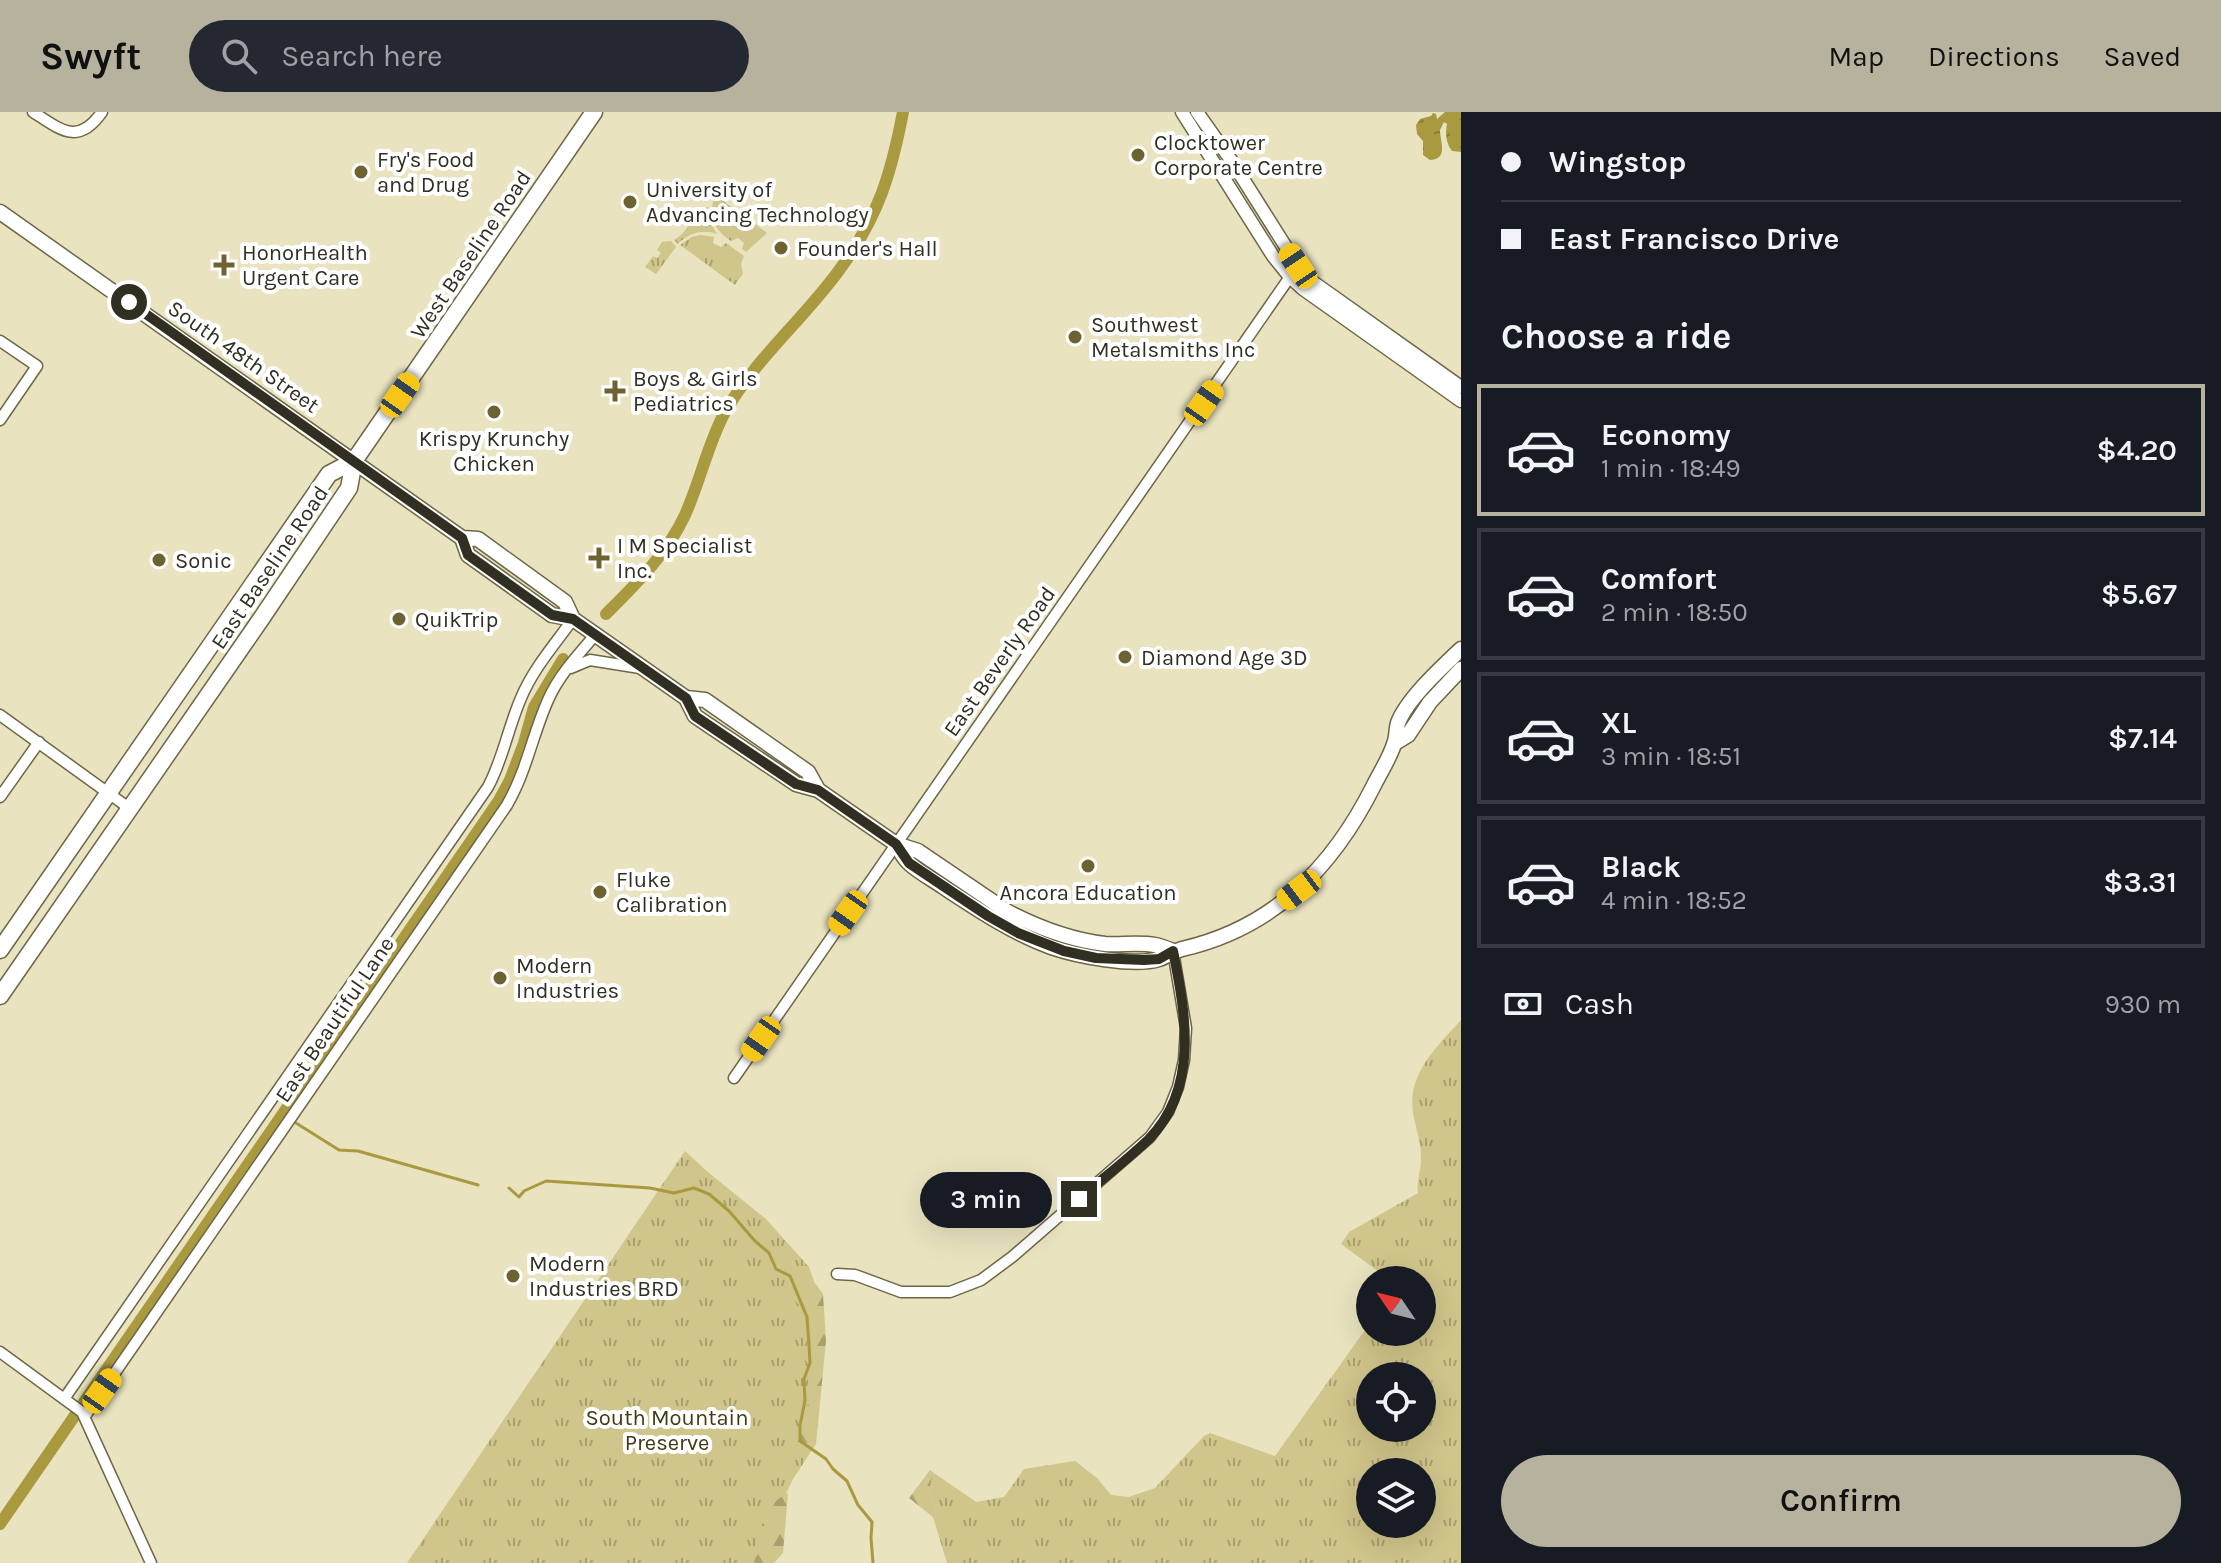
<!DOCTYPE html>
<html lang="en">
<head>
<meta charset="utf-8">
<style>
  body { margin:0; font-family:Karla,sans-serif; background:#242831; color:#f1f3f6; height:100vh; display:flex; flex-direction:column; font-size:30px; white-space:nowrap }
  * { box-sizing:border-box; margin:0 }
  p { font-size:26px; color:#9ea1a6 }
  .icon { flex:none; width:44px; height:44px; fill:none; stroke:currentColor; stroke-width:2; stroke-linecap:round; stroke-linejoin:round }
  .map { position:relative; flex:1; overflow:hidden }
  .sheet { display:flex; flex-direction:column; background:#171b24; width:760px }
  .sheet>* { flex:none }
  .banner { display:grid; align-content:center; height:176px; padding:0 40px; background:#171b24 }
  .needle { width:52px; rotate:305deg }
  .fabs { position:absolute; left:1356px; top:1154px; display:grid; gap:16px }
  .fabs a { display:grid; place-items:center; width:80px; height:80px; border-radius:50%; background:#171b24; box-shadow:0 8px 32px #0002; font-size:40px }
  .end { position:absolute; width:36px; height:36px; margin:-18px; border:10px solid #312f21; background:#fff; box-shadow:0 0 0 4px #fff }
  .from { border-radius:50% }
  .bubble { position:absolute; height:56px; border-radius:28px; background:#171b24; box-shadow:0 8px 32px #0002; font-size:26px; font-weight:600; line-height:56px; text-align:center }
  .car { position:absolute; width:24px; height:48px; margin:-24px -12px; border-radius:10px; box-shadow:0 0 6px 2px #0007; background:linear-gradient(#f5c518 24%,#345 0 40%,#f5c518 0 76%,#345 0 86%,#f5c518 0) }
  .banner b { display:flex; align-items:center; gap:28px; height:76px; font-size:30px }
  .banner b+b { border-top:2px solid #363941 }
  .banner i { width:20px; height:20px; background:#f1f3f6 }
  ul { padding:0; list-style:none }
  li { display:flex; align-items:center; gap:24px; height:132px; margin:0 16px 12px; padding:0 24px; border:4px solid #363941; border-radius:0px }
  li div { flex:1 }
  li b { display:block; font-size:30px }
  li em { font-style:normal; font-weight:600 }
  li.selected { border-color:#b6b29d }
  li>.icon { width:72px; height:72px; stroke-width:1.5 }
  h2 { padding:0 40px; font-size:36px; line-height:96px }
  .pay { display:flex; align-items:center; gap:20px; height:88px; padding:0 40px; font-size:30px }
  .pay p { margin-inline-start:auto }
  .primary-button { display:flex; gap:16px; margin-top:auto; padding:16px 40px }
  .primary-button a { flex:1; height:92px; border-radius:48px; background:#b6b29d; color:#111; font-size:32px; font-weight:600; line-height:92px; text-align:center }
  header { display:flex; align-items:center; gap:48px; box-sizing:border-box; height:112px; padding:0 40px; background:#b6b29d; color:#111 }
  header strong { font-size:38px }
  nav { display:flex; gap:44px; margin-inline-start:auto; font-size:28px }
  .search { width:560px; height:72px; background:#242831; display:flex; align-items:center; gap:20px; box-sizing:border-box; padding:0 28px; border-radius:44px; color:#9ea1a6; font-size:30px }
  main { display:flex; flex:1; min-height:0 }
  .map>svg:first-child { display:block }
</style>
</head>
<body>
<header>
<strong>Swyft</strong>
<div class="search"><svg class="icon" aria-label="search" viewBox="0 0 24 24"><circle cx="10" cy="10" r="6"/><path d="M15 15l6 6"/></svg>Search here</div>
<nav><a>Map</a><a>Directions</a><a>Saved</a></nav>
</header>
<main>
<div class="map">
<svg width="1461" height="1451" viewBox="0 0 1461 1451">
  <defs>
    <pattern id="grass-tufts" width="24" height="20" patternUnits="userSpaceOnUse" patternTransform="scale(2)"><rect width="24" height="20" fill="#d0c58a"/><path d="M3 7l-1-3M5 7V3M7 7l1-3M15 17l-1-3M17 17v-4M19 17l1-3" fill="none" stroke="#a9a070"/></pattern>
    <pattern id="forest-firs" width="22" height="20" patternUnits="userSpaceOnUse" patternTransform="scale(2)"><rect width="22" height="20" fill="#d0c58a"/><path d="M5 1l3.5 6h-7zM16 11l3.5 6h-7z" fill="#a9a070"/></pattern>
    <pattern id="water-ripples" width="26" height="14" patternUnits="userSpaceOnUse" patternTransform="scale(2)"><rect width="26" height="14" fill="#a9993f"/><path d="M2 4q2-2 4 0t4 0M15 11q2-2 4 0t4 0" fill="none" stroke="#8a7d34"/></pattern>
  </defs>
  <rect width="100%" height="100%" fill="#e9e3bf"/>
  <path fill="url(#grass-tufts)" fill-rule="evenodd" d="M715 83 767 121 746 140 742 137 744 131 738 126 731 129C713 117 708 104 715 83Z
    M708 95 710 111 717 122C702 117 689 121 678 132L674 128C686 121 690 112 693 99Z
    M701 123 714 125 713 131 721 135 726 131 744 144 741 152 743 162 735 173 680 133 692 125Z
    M671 129 676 135 656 162 645 155 653 144 657 146 661 141 657 138 662 130Z
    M1461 908V1451H947L933 1405 936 1396C927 1384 929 1374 934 1361L976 1390 1004 1385 1024 1357 1075 1349 1097 1366 1111 1383 1129 1385 1155 1376 1204 1324 1210 1321 1275 1344 1370 1211V1220H1422V1168H1383L1382 1162 1341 1132 1349 1120 1418 1081C1416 1069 1422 1057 1421 1044 1421 1029 1415 1015 1413 1000 1407 961 1438 934 1461 908ZM1370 1264H1422V1316H1370ZM1370 1360H1422V1412H1370Z
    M685 1039 709 1061 766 1107 809 1155 820 1186 806 1331 816 1332 793 1367 786 1382 771 1451H407Z"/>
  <path fill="url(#forest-firs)" d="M816 1172 823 1182 826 1229 816 1332 798 1330 793 1326 808 1292 810 1280 805 1249 811 1211 810 1204 793 1187 794 1181 804 1175Z
    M930 1358 934 1361C929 1374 927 1384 936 1396L933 1405 909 1386Z
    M788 1381 783 1441 774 1451H754C759 1426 761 1393 788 1381Z"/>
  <path fill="url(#water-ripples)" d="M1445 0H1461V40L1452 39C1446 31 1445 22 1447 12L1444 10 1440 18C1440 30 1449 47 1430 48L1423 43V29L1417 22 1416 13 1420 7 1431 4 1433 1 1436 2 1437 7Z"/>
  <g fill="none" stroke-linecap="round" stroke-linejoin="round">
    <path stroke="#a9993f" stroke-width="3" d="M296 1011 339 1038 358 1039 478 1073
      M509 1076 519 1085 524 1079 546 1069 650 1076 674 1081 694 1076 709 1082 729 1099 755 1129 769 1141 776 1157 790 1164 807 1205 809 1233 810 1251 804 1267 805 1289 800 1313V1329L826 1347 833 1357 847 1369 858 1393 872 1410 871 1426 873 1451"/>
    <path stroke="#a9993f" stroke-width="12" d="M606 502C636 472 667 442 685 403 700 370 708 331 725 300 756 246 804 207 840 157 878 105 891 63 903 0
      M0 1412 498 690 510 668 524 631 534 595 563 547"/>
    <g stroke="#6d6747" stroke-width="13">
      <path id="minor" d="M33 0C61 18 78 34 102 0
        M0 229 37 254 0 308
        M571 556 590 548 640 556
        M0 603 129 696
        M0 685 39 630
        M734 966 1294 159
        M837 1162 855 1163 901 1180H950L981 1168 1012 1145 1150 1025 1168 1000 1178 975 1184 948 1186 916 1173 839
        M0 1240 82 1300 151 1451
        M64 1287 488 675C503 647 508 616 521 586 533 557 555 532 573 507
        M85 1304 507 693C527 658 532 624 548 588 559 563 578 543 596 522"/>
    </g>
    <g stroke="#6d6747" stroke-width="15">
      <path id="tertiary" d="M1182 0 1273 144 1290 165 1303 177 1461 289
        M1197 0 1231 48 1298 154 1313 170 1461 275"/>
    </g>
    <g stroke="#6d6747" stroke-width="17">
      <path id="secondary" d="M0 100 462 426 478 427 565 490 573 507
        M462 426 468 443 552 503 573 507 686 586 705 588 808 660 818 678
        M686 586 695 604 796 672 818 678 896 732 918 739 1008 800C1039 816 1070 828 1105 832 1121 833 1139 830 1155 833 1161 834 1168 837 1173 839
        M1395 631 1408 623 1430 590 1461 557
        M896 732C900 739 904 747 910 752 920 761 934 768 945 776 980 799 1013 821 1051 835 1077 844 1134 855 1159 847 1167 844 1174 839 1182 837 1274 816 1333 755 1374 673 1381 659 1391 644 1395 629 1397 623 1396 617 1398 611 1407 587 1442 555 1461 537"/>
    </g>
    <g stroke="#6d6747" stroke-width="19">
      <path id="primary" d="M0 838 329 362 354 349
        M0 884 261 507 349 376 354 349 594 0"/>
    </g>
    <use href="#minor" stroke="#fff" stroke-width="10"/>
    <use href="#tertiary" stroke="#fff" stroke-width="12"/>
    <use href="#secondary" stroke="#fff" stroke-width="14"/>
    <use href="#primary" stroke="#fff" stroke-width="16"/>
  </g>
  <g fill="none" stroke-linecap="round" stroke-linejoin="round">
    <path stroke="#312f21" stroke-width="10" d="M129 190 462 426 468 443 552 503 573 507 686 586 695 604 796 672 818 678 896 732 909 751 988 804 1018 821 1064 839 1096 846 1144 848 1159 847 1173 839C1186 902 1199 976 1149 1027 1127 1048 1102 1067 1079 1087"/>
  </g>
  <g fill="#6d6330" stroke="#fff" stroke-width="3">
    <circle cx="1138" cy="43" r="8"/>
    <circle cx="361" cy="60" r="8"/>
    <circle cx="630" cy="90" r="8"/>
    <circle cx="781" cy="136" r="8"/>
    <path d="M220 141h8v8h8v8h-8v8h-8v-8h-8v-8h8z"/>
    <circle cx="1075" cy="225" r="8"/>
    <path d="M611 267h8v8h8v8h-8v8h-8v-8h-8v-8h8z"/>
    <circle cx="494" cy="300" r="8"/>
    <path d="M595 434h8v8h8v8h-8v8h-8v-8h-8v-8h8z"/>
    <circle cx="159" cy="448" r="8"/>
    <circle cx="399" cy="507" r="8"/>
    <circle cx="1125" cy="545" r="8"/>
    <circle cx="1088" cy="754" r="8"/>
    <circle cx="600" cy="780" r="8"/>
    <circle cx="500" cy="866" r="8"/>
    <circle cx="513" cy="1164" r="8"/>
  </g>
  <g text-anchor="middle" stroke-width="8" stroke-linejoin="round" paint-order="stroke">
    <g font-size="22" fill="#312f21" stroke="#fff" text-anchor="start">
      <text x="1154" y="38">Clocktower<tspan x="1154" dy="25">Corporate Centre</tspan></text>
      <text x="377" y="55">Fry's Food<tspan x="377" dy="25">and Drug</tspan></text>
      <text x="646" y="85">University of<tspan x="646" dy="25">Advancing Technology</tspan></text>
      <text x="797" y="144">Founder's Hall</text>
      <text x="242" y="148">HonorHealth<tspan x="242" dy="25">Urgent Care</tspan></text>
      <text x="1091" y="220">Southwest<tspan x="1091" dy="25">Metalsmiths Inc</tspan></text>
      <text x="633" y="274">Boys &amp; Girls<tspan x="633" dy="25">Pediatrics</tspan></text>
      <text x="494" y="334" text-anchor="middle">Krispy Krunchy<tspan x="494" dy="25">Chicken</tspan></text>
      <text x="617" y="441">I M Specialist<tspan x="617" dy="25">Inc.</tspan></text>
      <text x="175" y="456">Sonic</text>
      <text x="415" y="515">QuikTrip</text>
      <text x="1141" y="553">Diamond Age 3D</text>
      <text x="616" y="775">Fluke<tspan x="616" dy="25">Calibration</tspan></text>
      <text x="1088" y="788" text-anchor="middle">Ancora Education</text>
      <text x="516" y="861">Modern<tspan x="516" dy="25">Industries</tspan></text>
      <text x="529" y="1159">Modern<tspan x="529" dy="25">Industries BRD</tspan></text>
    </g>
    <g font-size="22" fill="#312f21" stroke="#fff">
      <text transform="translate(470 142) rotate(-56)" y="8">West Baseline Road</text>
      <text transform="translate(244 244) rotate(35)" y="8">South 48th Street</text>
      <text transform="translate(269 455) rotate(-56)" y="8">East Baseline Road</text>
      <text transform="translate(999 549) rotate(-55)" y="8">East Beverly Road</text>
      <text transform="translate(334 907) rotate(-56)" y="8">East Beautiful Lane</text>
    </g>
    <g font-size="22" fill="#403912" stroke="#fff">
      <text x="667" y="1313">South Mountain<tspan x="667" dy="25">Preserve</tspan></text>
    </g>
  </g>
</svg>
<div class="fabs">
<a><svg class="needle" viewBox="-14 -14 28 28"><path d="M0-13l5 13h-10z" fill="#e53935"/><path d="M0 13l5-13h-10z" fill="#9ea1a6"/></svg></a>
<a><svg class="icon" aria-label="locate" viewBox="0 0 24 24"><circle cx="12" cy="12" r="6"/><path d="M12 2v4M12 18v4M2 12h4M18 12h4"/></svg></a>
<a><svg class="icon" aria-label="layers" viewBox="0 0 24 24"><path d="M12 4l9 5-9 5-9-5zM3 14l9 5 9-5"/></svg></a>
</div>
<i class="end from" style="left:129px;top:190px"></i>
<i class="end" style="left:1079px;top:1087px"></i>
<div class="bubble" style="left:920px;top:1060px;width:132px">3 min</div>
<i class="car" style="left:1298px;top:154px;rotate:326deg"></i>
<i class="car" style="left:400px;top:283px;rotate:35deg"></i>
<i class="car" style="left:1204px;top:291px;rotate:35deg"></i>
<i class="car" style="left:1299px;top:778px;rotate:233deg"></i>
<i class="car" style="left:848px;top:801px;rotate:215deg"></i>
<i class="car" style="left:761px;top:927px;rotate:215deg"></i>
<i class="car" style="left:102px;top:1279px;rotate:35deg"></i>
</div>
<section class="sheet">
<div class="banner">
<b><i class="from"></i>Wingstop</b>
<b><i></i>East Francisco Drive</b>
</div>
<h2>Choose a ride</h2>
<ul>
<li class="selected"><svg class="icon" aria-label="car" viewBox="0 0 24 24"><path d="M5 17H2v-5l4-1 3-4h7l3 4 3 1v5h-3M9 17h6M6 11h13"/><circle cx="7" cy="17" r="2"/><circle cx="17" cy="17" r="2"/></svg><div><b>Economy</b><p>1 min · 18:49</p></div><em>$4.20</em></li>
<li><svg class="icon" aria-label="car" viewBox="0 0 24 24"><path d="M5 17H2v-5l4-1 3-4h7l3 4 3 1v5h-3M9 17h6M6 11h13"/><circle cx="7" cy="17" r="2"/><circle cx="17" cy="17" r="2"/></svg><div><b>Comfort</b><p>2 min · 18:50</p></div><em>$5.67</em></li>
<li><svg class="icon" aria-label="car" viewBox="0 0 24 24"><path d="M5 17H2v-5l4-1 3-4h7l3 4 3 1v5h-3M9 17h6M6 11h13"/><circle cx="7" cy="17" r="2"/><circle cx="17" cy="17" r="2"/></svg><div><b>XL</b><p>3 min · 18:51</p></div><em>$7.14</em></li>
<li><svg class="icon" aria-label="car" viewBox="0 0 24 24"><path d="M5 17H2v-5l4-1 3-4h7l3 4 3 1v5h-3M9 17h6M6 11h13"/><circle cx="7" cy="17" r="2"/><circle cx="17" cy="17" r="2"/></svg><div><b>Black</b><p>4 min · 18:52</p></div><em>$3.31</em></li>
</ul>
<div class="pay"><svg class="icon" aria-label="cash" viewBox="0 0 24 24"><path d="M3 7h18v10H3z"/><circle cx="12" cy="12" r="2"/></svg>Cash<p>930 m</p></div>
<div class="primary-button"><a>Confirm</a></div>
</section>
</main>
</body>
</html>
